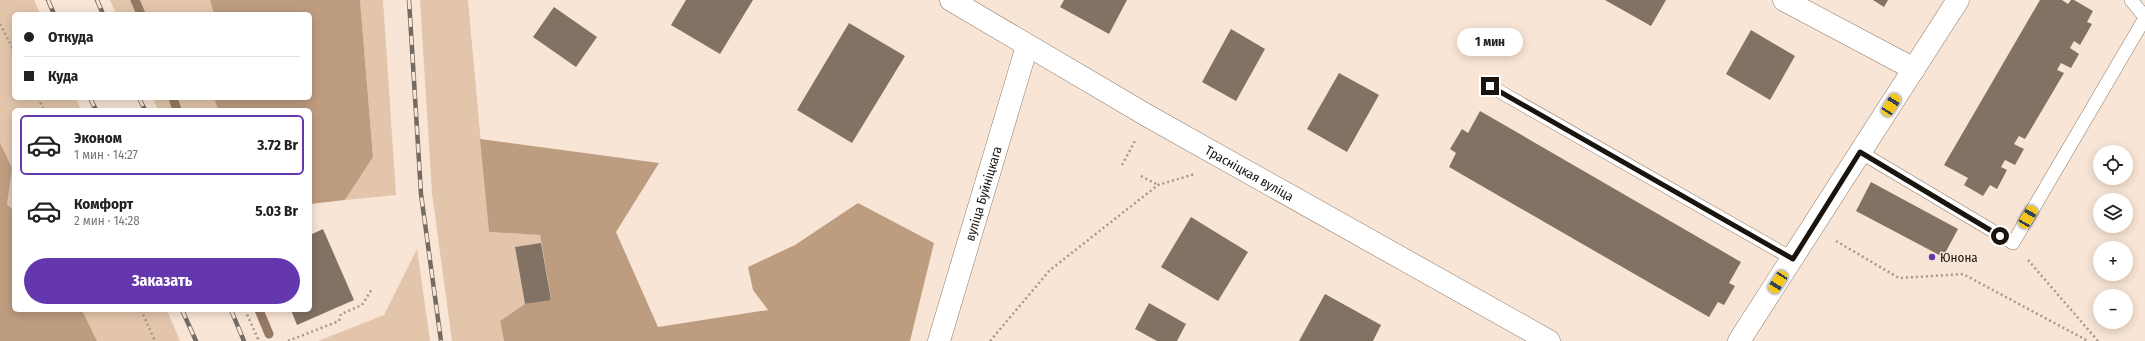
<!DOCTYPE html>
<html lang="ru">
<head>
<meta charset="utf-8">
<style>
  body { margin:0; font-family:"Fira Sans Condensed",sans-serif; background:#f6f6f6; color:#222; height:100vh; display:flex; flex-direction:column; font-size:15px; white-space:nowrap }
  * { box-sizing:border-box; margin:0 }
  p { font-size:13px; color:#767676 }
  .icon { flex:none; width:22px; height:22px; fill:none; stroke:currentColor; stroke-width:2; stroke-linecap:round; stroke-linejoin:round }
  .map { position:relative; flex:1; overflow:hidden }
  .panel { position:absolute; left:12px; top:108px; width:300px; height:204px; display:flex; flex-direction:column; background:#fff; border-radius:6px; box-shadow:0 2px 10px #0003 }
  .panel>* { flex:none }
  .guide { position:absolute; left:12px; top:12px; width:300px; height:88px; border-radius:6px; box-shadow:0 2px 10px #0003; display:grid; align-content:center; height:88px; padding:0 12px; background:#fff }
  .controls { position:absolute; left:2093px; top:145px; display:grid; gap:8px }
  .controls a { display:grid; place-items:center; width:40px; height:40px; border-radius:50%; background:#fff; box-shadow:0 2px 10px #0003; font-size:20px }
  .end { position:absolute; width:18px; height:18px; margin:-9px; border:5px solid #1a140f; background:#fff; box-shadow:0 0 0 2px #fff }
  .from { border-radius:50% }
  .bubble { position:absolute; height:28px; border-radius:14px; background:#fff; box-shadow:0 2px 10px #0003; font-size:13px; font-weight:700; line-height:28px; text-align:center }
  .car { position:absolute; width:12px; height:24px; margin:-12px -6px; border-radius:5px; box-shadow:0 0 3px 1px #0007; background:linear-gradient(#f5c518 24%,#345 0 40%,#f5c518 0 76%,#345 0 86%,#f5c518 0) }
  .guide b { display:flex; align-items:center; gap:14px; height:38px; font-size:15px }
  .guide b+b { border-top:1px solid #e0e0e0 }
  .guide i { width:10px; height:10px; background:#222 }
  ul { padding:7px 0 0; list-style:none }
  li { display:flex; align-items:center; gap:12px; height:60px; margin:0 8px 6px; padding:0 4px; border:2px solid transparent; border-radius:6px }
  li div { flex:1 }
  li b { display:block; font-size:15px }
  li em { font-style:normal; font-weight:700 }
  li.selected { border-color:#6437ae }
  li>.icon { width:36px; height:36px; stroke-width:1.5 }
  .button { display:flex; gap:8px; margin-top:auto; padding:8px 12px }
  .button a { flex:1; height:46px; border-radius:24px; background:#6437ae; color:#fff; font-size:16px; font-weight:700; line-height:46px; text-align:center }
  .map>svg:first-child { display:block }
</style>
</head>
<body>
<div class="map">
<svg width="2145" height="341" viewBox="0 0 2145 341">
  <rect width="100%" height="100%" fill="#f8e5d5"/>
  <path fill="#e3c5ab" d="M0 0H34L40 14H14V98H76L81 110H14V211L7 204 11 168 0 143Z
    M110 0H210L214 14H116Z
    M360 0H383L396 195 345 200 373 157Z
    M420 0H468L489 232 540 235 541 243 515 247 525 304 500 321 504 341H452L432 193Z
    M153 98H214L218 110H158Z
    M417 249 430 341H318L384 315Z
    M82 310H167L180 341H97Z"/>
  <path fill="#be9c7f" d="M210 0H360L373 157 345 200 310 204V110H218L214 98H310V14H214Z
    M480 139 659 163 616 232 658 327 768 310 753 290 748 267 795 245 858 203 934 243 910 341H504L500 321 525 304 551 299 540 235 489 232Z
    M0 143 12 168 7 204 14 211V310H82L97 341H0Z"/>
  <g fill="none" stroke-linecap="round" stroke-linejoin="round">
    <path stroke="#947a64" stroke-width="9" d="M135 0 141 14
      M173 98 177 110
      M259 310 269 334"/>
  </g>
  <path fill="#827263" d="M686 0H753L720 54 671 25Z
    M1064 0H1127L1109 34 1060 7Z
    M1605 0H1666L1651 26Z
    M1873 0H1888L1884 7Z
    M2040 0H2062L2068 4 2071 0H2074L2093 11 2087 22 2092 24 2080 45 2074 41 2070 48 2079 54 2071 68 2061 63 2057 70 2064 73 2025 139 2019 136 2014 144 2024 149 2015 165 2005 160 2001 167 2007 170 1997 189 1990 185 1983 196 1964 185 1968 178 1944 165Z
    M554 7 597 37 576 67 533 37Z
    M849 23 905 56 852 143 797 110Z
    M1231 29 1265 49 1236 101 1202 82Z
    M1751 30 1795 56 1770 100 1726 74Z
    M1339 73 1379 95 1347 152 1307 129Z
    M1480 111 1741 262 1729 283 1735 286 1724 305 1718 302 1709 317 1449 167 1456 153 1450 149 1462 129 1468 133Z
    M1871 182 1958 229 1943 257 1856 211Z
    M1191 217 1248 252 1218 301 1161 267Z
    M323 229 354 300 297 325 291 310H310V235Z
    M541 243 551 300 525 304 515 247Z
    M1325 294 1381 325 1373 341H1299Z
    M1149 303 1186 324 1177 341H1157L1135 329Z"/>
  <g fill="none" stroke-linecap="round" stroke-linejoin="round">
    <g stroke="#8b7a6c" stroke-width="14">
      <path id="lane" d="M2131 0 2145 17
        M1490 86 1793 259
        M1860 152 2013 243 2145 18"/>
    </g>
    <g stroke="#8b7a6c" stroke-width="23">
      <g id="street">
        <path d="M1784 0 1914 69"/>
        <path id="s1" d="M939 341 1027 46"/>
        <path d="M1739 341 1958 0"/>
      </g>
    </g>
    <g stroke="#8b7a6c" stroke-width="23">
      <g id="secondary">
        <path id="s2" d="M951 0 1148 116 1549 341"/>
      </g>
    </g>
    <path stroke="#a6978b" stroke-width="2.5" stroke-dasharray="2 3" stroke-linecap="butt" d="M0 24 14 51
      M38 98 44 110
      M1122 165 1136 139
      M1141 176 1158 185
      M1836 241 1899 278 1963 274 2088 341
      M2028 260 2098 341
      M141 310 155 341
      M245 310 259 341
      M288 341 339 321 341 314 362 305 372 289
      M990 341 1050 270 1158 185 1195 174"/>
    <use href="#lane" stroke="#fff" stroke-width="13"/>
    <use href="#street" stroke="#fff" stroke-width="22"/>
    <use href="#secondary" stroke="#fff" stroke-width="22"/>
    <g stroke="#756a61" stroke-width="4.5">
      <path id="rail" d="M48 0 54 14
        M97 0 103 14
        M409 0 421 194 441 341
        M90 98 96 110
        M139 98 145 110
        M182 310 196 341
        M231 310 244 341"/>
    </g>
    <use href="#rail" stroke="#f8e5d5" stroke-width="3" stroke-dasharray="9" stroke-linecap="butt"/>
  </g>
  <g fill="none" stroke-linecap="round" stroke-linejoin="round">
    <path stroke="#1a140f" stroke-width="5" d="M1490 86 1793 259 1860 152 2000 236"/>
  </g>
  <circle fill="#6437ae" stroke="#f8e5d5" stroke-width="1.5" cx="1932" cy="257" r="4"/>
  <g text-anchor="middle" stroke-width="3" stroke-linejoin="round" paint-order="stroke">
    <g font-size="13" fill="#1a140f" stroke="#f8e5d5">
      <text dy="5" stroke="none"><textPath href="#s2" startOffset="345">Трасніцкая вуліца</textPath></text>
      <text dy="5" stroke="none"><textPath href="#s1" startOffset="154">вуліца Буйніцкага</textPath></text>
    </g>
    <g font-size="13" fill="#1a140f" stroke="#f8e5d5" text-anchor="start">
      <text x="1940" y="262">Юнона</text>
    </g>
  </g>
</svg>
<div class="controls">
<a><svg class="icon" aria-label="locate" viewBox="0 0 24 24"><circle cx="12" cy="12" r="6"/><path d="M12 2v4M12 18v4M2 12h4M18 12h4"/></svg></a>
<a><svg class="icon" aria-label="layers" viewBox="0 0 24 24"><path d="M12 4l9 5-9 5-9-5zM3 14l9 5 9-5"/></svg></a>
<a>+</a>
<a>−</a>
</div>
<i class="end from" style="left:2000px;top:236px"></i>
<i class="end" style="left:1490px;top:86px"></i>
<div class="bubble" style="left:1457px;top:28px;width:66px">1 мин</div>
<i class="car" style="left:1891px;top:105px;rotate:33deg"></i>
<i class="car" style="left:2028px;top:217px;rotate:30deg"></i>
<i class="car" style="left:1778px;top:282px;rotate:213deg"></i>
<div class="guide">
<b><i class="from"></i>Откуда</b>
<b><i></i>Куда</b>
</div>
<section class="panel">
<ul>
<li class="selected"><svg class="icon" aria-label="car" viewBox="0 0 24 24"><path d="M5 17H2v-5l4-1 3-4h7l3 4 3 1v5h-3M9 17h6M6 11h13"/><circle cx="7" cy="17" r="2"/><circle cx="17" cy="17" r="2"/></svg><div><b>Эконом</b><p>1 мин · 14:27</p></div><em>3.72 Br</em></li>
<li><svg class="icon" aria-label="car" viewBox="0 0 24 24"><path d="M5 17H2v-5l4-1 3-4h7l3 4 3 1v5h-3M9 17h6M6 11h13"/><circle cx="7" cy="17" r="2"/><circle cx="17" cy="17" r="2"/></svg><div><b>Комфорт</b><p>2 мин · 14:28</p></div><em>5.03 Br</em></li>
</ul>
<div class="button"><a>Заказать</a></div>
</section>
</div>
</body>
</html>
